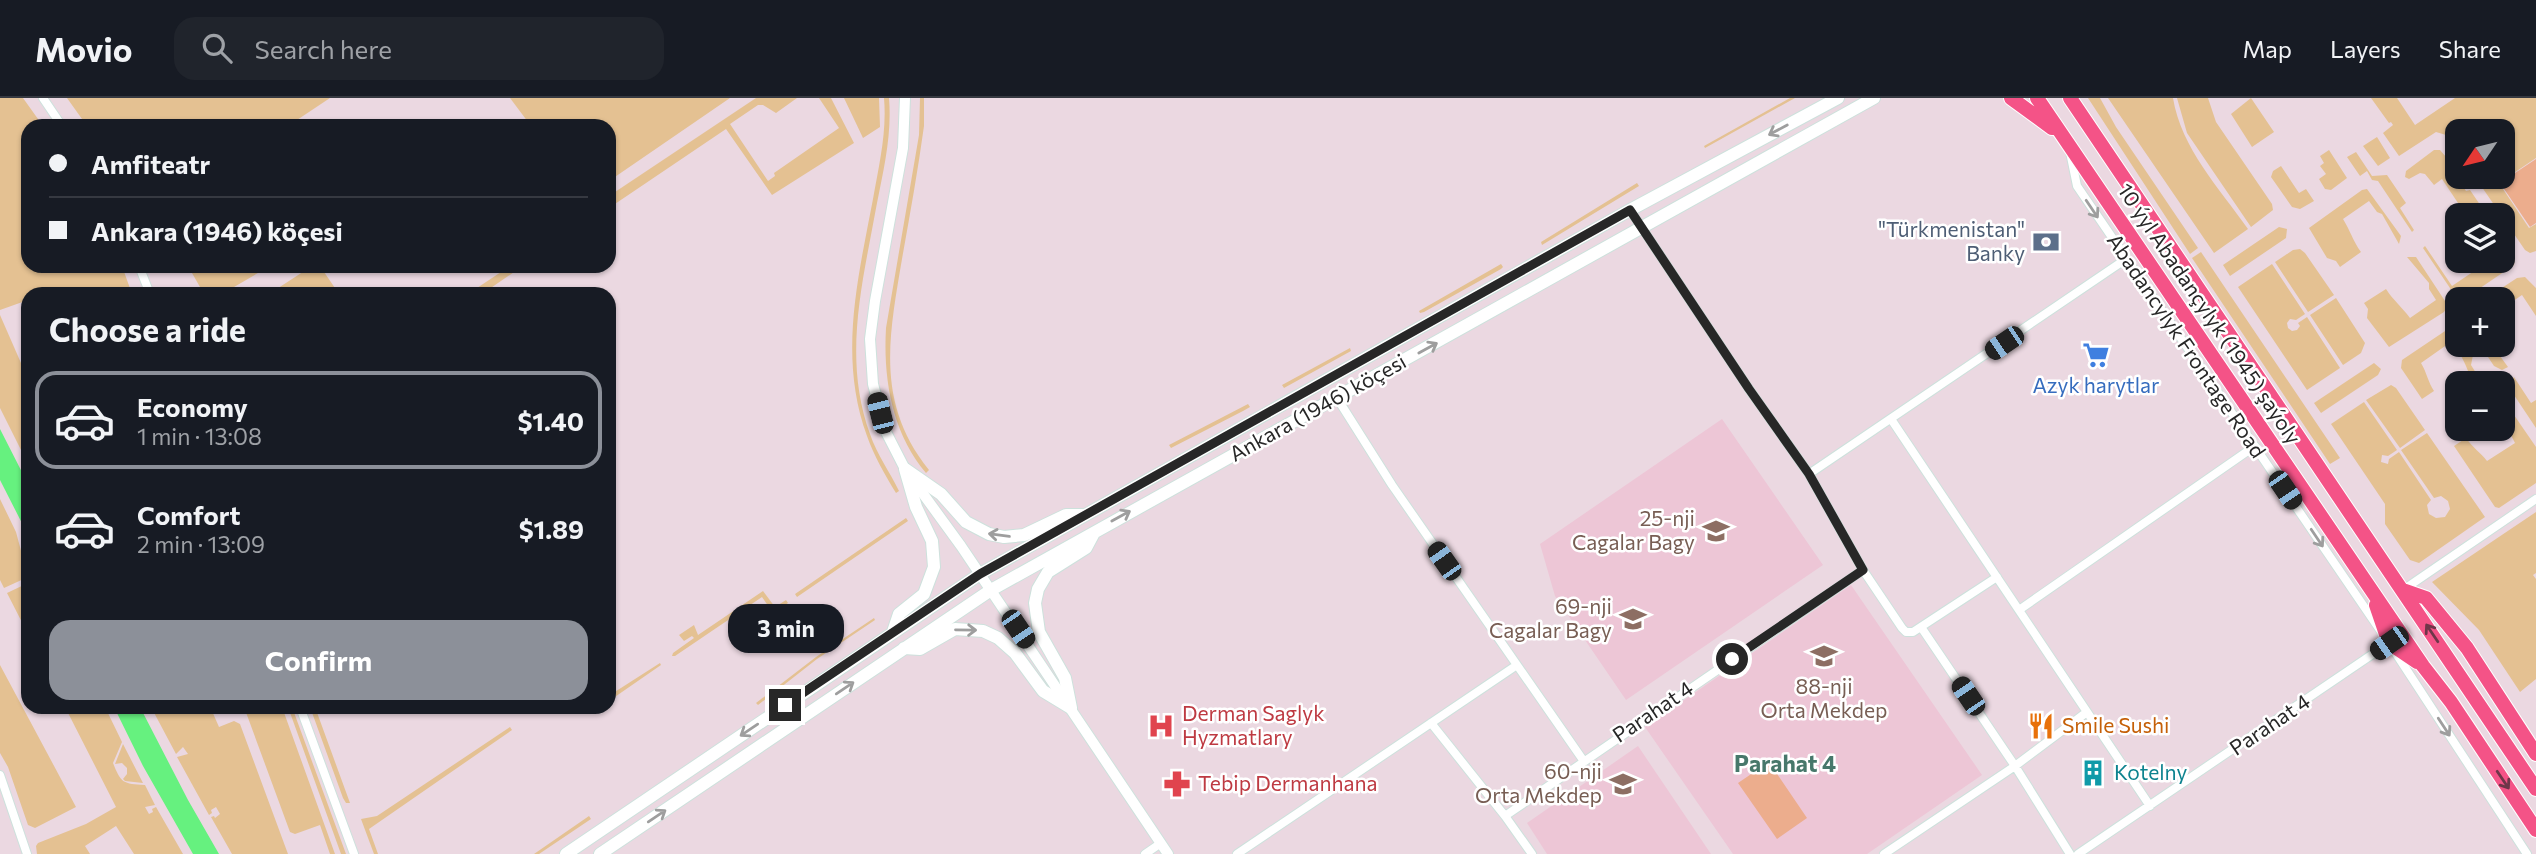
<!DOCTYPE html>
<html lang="en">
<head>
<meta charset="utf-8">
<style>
  body { margin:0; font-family:Commissioner,sans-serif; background:#20242c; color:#f1f3f6; height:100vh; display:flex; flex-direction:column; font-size:26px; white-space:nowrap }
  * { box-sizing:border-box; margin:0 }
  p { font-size:23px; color:#9ea1a6 }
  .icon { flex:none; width:38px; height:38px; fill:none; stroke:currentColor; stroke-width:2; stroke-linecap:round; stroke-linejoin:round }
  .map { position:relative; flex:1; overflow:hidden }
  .panel { position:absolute; left:21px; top:189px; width:595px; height:427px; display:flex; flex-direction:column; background:#171b24; border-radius:21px; box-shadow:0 2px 5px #0004 }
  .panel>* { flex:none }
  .guide { position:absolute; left:21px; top:21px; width:595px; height:154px; border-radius:21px; box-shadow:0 2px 5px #0004; display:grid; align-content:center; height:154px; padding:0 28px; background:#171b24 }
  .needle { width:46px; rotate:235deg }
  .tools { position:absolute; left:2445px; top:21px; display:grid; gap:14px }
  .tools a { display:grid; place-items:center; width:70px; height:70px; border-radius:14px; background:#171b24; box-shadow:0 2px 5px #0004; font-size:35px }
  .end { position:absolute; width:32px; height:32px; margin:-16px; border:9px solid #272727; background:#fff; box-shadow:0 0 0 4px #fff }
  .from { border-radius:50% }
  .bubble { position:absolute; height:49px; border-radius:21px; background:#171b24; box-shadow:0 2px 5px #0004; font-size:23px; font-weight:700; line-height:49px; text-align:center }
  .car { position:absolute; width:21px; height:42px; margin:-21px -10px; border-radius:9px; box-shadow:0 0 5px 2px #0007; background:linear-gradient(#222 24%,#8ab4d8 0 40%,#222 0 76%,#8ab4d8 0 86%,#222 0) }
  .guide b { display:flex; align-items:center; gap:24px; height:66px; font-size:26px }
  .guide b+b { border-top:2px solid #363941 }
  .guide i { width:18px; height:18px; background:#f1f3f6 }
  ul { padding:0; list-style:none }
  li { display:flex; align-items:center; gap:21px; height:98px; margin:0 14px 10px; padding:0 14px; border:4px solid transparent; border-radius:21px }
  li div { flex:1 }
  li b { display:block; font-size:26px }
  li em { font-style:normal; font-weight:700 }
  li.active { border-color:#8c9099 }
  li>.icon { width:63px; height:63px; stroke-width:1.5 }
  h2 { padding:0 28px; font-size:32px; line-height:84px }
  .action { display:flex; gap:14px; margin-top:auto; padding:14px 28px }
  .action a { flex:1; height:80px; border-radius:21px; background:#8c9099; color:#fff; font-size:28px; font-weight:700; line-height:80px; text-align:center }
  header { display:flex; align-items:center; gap:42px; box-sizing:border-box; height:98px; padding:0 35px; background:#171b24; border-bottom:2px solid #363941 }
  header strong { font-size:33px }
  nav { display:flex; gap:38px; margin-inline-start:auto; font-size:24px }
  .search { width:490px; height:63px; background:#20242c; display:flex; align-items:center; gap:18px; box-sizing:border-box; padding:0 24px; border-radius:21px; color:#9ea1a6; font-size:26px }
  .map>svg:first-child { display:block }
</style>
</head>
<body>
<header>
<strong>Movio</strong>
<div class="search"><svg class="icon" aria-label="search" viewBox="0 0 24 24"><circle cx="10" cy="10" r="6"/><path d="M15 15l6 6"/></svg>Search here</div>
<nav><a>Map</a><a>Layers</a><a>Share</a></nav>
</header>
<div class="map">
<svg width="2536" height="756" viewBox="0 0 2536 756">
  <rect width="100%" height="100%" fill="#ebd8e1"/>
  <path fill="#edc6d6" d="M1722 321 1823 467 1626 602 1555 498 1540 446Z
    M1851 487 1982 677 1867 756H1733L1645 629Z
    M1638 648 1711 756H1547L1527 725Z"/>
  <path fill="#e4c192" d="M0 0H23L43 28H28V168H122L132 196H28V202L0 212Z
    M67 0H330L288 28H87Z
    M510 0H730L609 83V28H531Z
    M756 0H797L776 15 763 7H758L730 26 768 83 775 78 774 75 839 30 819 0H831L854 45 772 97 726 31 609 110V98Z
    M844 0H879L880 29 863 40Z
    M884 0H889C892 36 884 70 877 105 863 183 842 259 870 336 877 357 890 374 899 393L896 395C885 377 874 358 867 338 838 259 858 180 873 101 879 67 887 34 884 0Z
    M920 0H924V28C918 72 910 116 902 161 889 238 875 305 929 372L926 375C892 335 883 281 886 230L919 37Z
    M1790 0H1795L1705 50 1704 48Z
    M2088 0H2100L2116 29 2198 150 2190 156Z
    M2108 0H2173C2181 50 2220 91 2248 131L2214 155Z
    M2177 0H2208L2216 24 2272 106 2273 112 2251 129 2187 35Z
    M2251 0 2274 34 2252 49 2231 16Z
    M2371 0H2397L2415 27 2455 0H2536V60L2499 85 2529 130 2536 126V153L2530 155 2525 152 2475 79H2502V33H2457V52L2446 37 2436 34 2399 58 2383 35 2393 27 2391 24 2389 25Z
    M2377 39 2390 60 2378 68 2363 48Z
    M2329 52 2347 80 2331 92 2325 91 2319 81 2326 76 2320 68 2324 65 2320 58Z
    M2434 52H2440L2452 66 2450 68 2466 93 2470 92 2487 117H2466L2442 81 2434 87 2425 76 2420 75 2409 81 2405 79 2406 73Z
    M2356 54 2372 78 2387 77 2406 105 2400 110 2414 132 2412 134 2378 83 2372 82 2367 73 2360 78 2347 59Z
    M2281 68 2299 95 2306 91 2314 103 2300 111 2292 109 2271 79 2273 73Z
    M1637 85 1639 88 1542 147 1541 144Z
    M2367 91 2401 138 2399 146 2382 116 2377 114 2369 103 2343 121C2350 132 2353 143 2361 154L2340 169 2336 163 2327 160 2309 130 2362 92Z
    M2279 129 2287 131 2286 140 2230 178 2223 167Z
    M2503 140 2515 161 2514 167 2464 201 2457 200 2454 196 2423 150 2425 148 2452 188 2489 163H2502Z
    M2300 151 2305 155 2334 197 2308 214 2275 164 2293 152Z
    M2201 154 2340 360 2330 366 2192 160Z
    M2407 159H2416L2445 203 2447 209 2444 214 2389 249 2367 220 2368 211 2364 205 2386 191C2393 202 2402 209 2410 220L2436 202 2429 191V185Z
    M1501 166 1503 169 1501 171 1424 214 1420 215 1419 213Z
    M2272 166 2305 216 2296 222 2290 221 2287 225 2288 230 2292 233 2297 232 2300 228 2298 225 2307 219 2340 270 2307 292 2238 189Z
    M188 168H270L222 196H204Z
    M312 168H320L339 196H269Z
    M510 168 520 170 482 196H476L474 192Z
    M2525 179 2536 190V218L2522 197 2503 210 2502 201H2485L2517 180Z
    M2336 200 2365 245 2361 255 2343 267 2310 217Z
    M0 217 28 281V366L0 310Z
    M2451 229 2457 234V247H2465L2473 257 2471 267 2481 283 2475 285C2468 276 2467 268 2461 258L2455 256 2448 246 2421 265C2427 275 2428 284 2434 293L2422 301 2401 270 2402 262Z
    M2480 247H2492L2508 269 2502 272 2494 268Z
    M1350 250 1351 253 1284 290 1282 287Z
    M2374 265 2381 271 2378 277 2321 315 2314 305Z
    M2514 279 2531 305 2536 302V330L2510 291 2509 286Z
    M2391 287 2396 290 2425 332 2400 350 2366 302Z
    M2364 304 2397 352 2388 358 2382 357 2381 364 2388 366 2389 361 2399 354 2431 402 2427 407 2429 416 2436 420 2445 419 2450 411 2448 403 2441 398 2434 400 2401 352 2427 335 2485 419 2419 465 2410 462 2385 426V406L2331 326Z
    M1248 306 1250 309 1243 313 1171 350 1169 347Z
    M2503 314 2514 317 2536 349V385L2499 410 2495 409 2454 348 2466 340C2473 350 2480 354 2487 363L2515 345C2511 337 2502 322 2503 314Z
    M0 401 16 434 28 479 4 490 0 482Z
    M2536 414V475L2533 477 2536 481V581L2520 594 2479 532 2432 484Z
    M906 420 908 423 797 499 795 496Z
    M28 485V536L7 495Z
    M763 493 775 509 786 502 788 505 773 515 762 499 675 558H672L673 555 694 540 692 538 684 543 679 537 694 527 698 537Z
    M874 520 875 522 817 561 758 607 756 605 816 559Z
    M660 565 661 567 609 603 610 597Z
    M0 567 76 709 35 730 28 727 8 669 0 655Z
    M65 609H105L122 644 113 665C121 685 123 686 145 687L155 707 145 709 149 716 153 714 152 711 156 709 183 756H134L116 728 85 748 90 756H37L36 748 38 745 86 726 116 709Z
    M151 609H223L212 613 219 629 234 623 240 626 288 756H232L211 719 214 718 215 720 220 716 216 709 211 712 212 715 209 717 177 659 188 656 183 649 176 656Z
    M244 609H282L335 756H330L320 727 295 736 290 734Z
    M288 609H292L346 756H341Z
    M310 609H315L350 705H346L343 700Z
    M510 629 512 632 369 731 378 756H374L361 721 377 718Z
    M123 646 143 685 125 683 123 681 127 676V670L122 665 115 666Z
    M589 718 591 721 539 756H534Z"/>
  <path fill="#ecad8d" d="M2536 61V125L2530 129 2500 85Z
    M1769 664 1807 720 1777 741 1738 685Z"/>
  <path fill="#66f17f" d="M0 331 28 386V437L0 382Z
    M114 609H140L188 702 219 756H193L143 668Z"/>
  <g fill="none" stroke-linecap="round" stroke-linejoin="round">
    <g stroke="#cde1dc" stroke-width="10">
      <path id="minor" d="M43 0 62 28
        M2070 54 2077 88 2380 532
        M1630 112 1749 291 1809 376 1863 472 1902 530 1906 534H1913L1997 479
        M139 168 150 196
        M1337 300 1392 387 1583 662
        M1891 321 2150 708
        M1809 376 2126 161
        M2403 492 2536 401
        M2019 512 2255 348
        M1921 529 2015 668 2070 756
        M2395 554 2527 756
        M300 609 354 756
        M1431 625 1505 718 1532 756
        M0 677 27 756
        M1505 718 1863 472
        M1145 756 1161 745
        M1237 756 1517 567
        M1884 756 2015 668 2087 614
        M2078 756 2389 545"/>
    </g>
    <g stroke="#cde1dc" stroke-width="12">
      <path id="tertiary" d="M905 0 903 50 875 203 870 241 873 286 885 332 905 371 961 448 1168 756"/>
    </g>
    <g stroke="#cde1dc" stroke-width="14">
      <path id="secondary" d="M905 371 941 396 966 424 989 436 1004 439 1024 437 1066 417H1082
        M893 534 899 516 924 496 934 469 932 443 916 409 905 371
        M904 550 920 551 955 531 983 533 998 540 1015 555 1043 593 1071 610
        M1071 610 1065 580 1039 534 1035 505 1038 491 1048 474 1086 450 1094 435
        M566 756 980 476 1630 112 1838 0
        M600 756 991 492 1874 0"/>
    </g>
    <g stroke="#fff" stroke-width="16">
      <path id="primary" d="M2011 0 2052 30
        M2037 0 2423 568 2451 604 2536 732
        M2070 0 2536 691
        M2403 492 2426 500 2467 550 2536 656
        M2376 507 2389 545 2417 564"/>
    </g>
    <use href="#minor" stroke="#fff" stroke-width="8"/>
    <use href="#tertiary" stroke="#fff" stroke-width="10"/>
    <use href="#secondary" stroke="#fff" stroke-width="12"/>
    <use href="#primary" stroke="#f45387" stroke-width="14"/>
  </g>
  <defs><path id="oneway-shaft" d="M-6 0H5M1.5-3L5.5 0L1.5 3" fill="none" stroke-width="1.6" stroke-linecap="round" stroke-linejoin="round" transform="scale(1.75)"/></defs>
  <g stroke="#9e9e9e">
    <use href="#oneway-shaft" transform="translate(1778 32) rotate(152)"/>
    <use href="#oneway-shaft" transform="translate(2092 111) rotate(56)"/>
    <use href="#oneway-shaft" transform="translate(1428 250) rotate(-29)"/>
    <use href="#oneway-shaft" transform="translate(1121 418) rotate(-29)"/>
    <use href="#oneway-shaft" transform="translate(999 437) rotate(-172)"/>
    <use href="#oneway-shaft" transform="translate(2317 440) rotate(56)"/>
    <use href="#oneway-shaft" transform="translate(966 532) rotate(1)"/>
    <use href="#oneway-shaft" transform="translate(845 590) rotate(-34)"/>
    <use href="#oneway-shaft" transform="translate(2444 629) rotate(57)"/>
    <use href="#oneway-shaft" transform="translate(749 632) rotate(146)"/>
    <use href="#oneway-shaft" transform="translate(657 718) rotate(-34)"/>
  </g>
  <g stroke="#6f3649">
    <use href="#oneway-shaft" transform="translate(2432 535) rotate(-124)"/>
    <use href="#oneway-shaft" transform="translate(2503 682) rotate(56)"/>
  </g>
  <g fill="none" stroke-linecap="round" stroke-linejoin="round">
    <path stroke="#272727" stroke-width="9" d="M785 607 980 476 1630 112 1749 291 1809 376 1863 472 1732 561"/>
  </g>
  <defs>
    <g id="bank-bare" transform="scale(2.1)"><path d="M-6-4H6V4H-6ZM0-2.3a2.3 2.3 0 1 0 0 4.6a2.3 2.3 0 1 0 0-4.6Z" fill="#5c6f8a" stroke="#fff" stroke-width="2.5" paint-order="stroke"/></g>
    <g id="supermarket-bare" transform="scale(2.1)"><path d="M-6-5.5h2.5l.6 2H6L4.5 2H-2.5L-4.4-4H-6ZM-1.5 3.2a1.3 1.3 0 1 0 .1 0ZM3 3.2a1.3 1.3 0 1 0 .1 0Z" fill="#3f7fe0" stroke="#fff" stroke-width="2.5" paint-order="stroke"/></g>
    <g id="school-bare" transform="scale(2.1)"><path d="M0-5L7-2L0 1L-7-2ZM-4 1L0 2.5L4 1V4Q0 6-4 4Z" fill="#8d6e63" stroke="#fff" stroke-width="2.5" paint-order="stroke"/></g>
    <g id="hospital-bare" transform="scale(2.1)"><path d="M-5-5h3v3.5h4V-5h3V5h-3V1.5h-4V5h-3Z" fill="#e0444e" stroke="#fff" stroke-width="2.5" paint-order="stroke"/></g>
    <g id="restaurant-bare" transform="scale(2.1)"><path d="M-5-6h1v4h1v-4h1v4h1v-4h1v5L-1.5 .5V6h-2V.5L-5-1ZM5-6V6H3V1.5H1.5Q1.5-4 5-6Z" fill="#e8710a" stroke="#fff" stroke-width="2.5" paint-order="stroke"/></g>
    <g id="building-bare" transform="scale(2.1)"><path d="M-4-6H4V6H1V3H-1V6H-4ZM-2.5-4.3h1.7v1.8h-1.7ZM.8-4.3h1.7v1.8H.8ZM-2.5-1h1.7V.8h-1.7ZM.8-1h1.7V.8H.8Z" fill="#0f9aa8" stroke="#fff" stroke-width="2.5" paint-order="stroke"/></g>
    <g id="pharmacy-bare" transform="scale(2.1)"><path d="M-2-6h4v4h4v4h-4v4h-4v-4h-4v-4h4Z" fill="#e0444e" stroke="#fff" stroke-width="2.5" paint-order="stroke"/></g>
  </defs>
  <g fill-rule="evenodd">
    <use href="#bank-bare" x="2046" y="144"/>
    <use href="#supermarket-bare" x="2096" y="257"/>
    <use href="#school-bare" x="1716" y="433"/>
    <use href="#school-bare" x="1633" y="521"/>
    <use href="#school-bare" x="1824" y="558"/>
    <use href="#hospital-bare" x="1161" y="628"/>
    <use href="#restaurant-bare" x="2041" y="628"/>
    <use href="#building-bare" x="2093" y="675"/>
    <use href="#pharmacy-bare" x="1177" y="686"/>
    <use href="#school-bare" x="1623" y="686"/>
  </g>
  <g text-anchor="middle" stroke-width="5" stroke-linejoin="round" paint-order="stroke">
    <g font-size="21" fill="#4e5e75" stroke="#fff" text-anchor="end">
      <text x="2025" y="139">"Türkmenistan"<tspan x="2025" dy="24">Banky</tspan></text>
    </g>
    <g font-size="21" fill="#272727" stroke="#fff">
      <text transform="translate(2209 216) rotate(56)" y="7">10 ýyl Abadançylyk (1945) şaýoly</text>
      <text transform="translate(2186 248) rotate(56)" y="7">Abadancylyk Frontage Road</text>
      <text transform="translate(1318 310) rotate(-29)" y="7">Ankara (1946) köçesi</text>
      <text transform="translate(1653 614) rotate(-34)" y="7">Parahat 4</text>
      <text transform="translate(2270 627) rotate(-34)" y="7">Parahat 4</text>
    </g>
    <g font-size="21" fill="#366cbe" stroke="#fff">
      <text x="2096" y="295">Azyk harytlar</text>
    </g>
    <g font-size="21" fill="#785e54" stroke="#fff" text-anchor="end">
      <text x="1695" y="428">25-nji<tspan x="1695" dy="24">Cagalar Bagy</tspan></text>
      <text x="1612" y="516">69-nji<tspan x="1612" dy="24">Cagalar Bagy</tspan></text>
      <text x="1824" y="596" text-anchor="middle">88-nji<tspan x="1824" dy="24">Orta Mekdep</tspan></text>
      <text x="1602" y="681">60-nji<tspan x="1602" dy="24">Orta Mekdep</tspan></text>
    </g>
    <g font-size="21" fill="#be3a42" stroke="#fff" text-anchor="start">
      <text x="1182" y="623">Derman Saglyk<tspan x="1182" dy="24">Hyzmatlary</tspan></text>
      <text x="1198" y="693">Tebip Dermanhana</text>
    </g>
    <g font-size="21" fill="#c56008" stroke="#fff" text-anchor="start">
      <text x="2062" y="635">Smile Sushi</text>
    </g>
    <g font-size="21" fill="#0d838f" stroke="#fff" text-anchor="start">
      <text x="2114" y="682">Kotelny</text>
    </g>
    <g font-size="23" font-weight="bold" fill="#47786b" stroke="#fff">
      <text x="1785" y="674">Parahat 4</text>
    </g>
  </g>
</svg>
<div class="tools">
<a><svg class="needle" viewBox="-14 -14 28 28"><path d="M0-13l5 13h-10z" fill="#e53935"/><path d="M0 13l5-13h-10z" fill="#9ea1a6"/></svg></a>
<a><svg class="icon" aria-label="layers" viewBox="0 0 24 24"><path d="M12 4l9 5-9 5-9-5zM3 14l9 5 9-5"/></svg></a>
<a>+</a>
<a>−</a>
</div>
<i class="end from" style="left:1732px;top:561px"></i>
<i class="end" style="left:785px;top:607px"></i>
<div class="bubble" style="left:728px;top:506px;width:116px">3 min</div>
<i class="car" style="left:2004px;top:245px;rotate:236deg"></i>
<i class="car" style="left:880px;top:315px;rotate:346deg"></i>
<i class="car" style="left:2285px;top:392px;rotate:146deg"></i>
<i class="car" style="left:1444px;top:463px;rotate:325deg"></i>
<i class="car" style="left:1018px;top:531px;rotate:146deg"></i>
<i class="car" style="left:2389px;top:545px;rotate:235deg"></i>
<i class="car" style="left:1968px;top:598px;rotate:326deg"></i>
<div class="guide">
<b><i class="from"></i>Amfiteatr</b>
<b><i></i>Ankara (1946) köçesi</b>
</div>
<section class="panel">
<h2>Choose a ride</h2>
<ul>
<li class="active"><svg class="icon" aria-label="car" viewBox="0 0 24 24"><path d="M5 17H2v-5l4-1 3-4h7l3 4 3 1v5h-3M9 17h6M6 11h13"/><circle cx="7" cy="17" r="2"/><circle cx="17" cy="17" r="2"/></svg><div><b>Economy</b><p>1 min · 13:08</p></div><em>$1.40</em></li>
<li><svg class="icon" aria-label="car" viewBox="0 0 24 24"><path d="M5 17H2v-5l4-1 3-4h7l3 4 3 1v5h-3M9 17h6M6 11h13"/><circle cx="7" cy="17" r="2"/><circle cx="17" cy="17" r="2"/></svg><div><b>Comfort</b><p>2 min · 13:09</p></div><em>$1.89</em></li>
</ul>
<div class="action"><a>Confirm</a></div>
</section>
</div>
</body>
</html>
